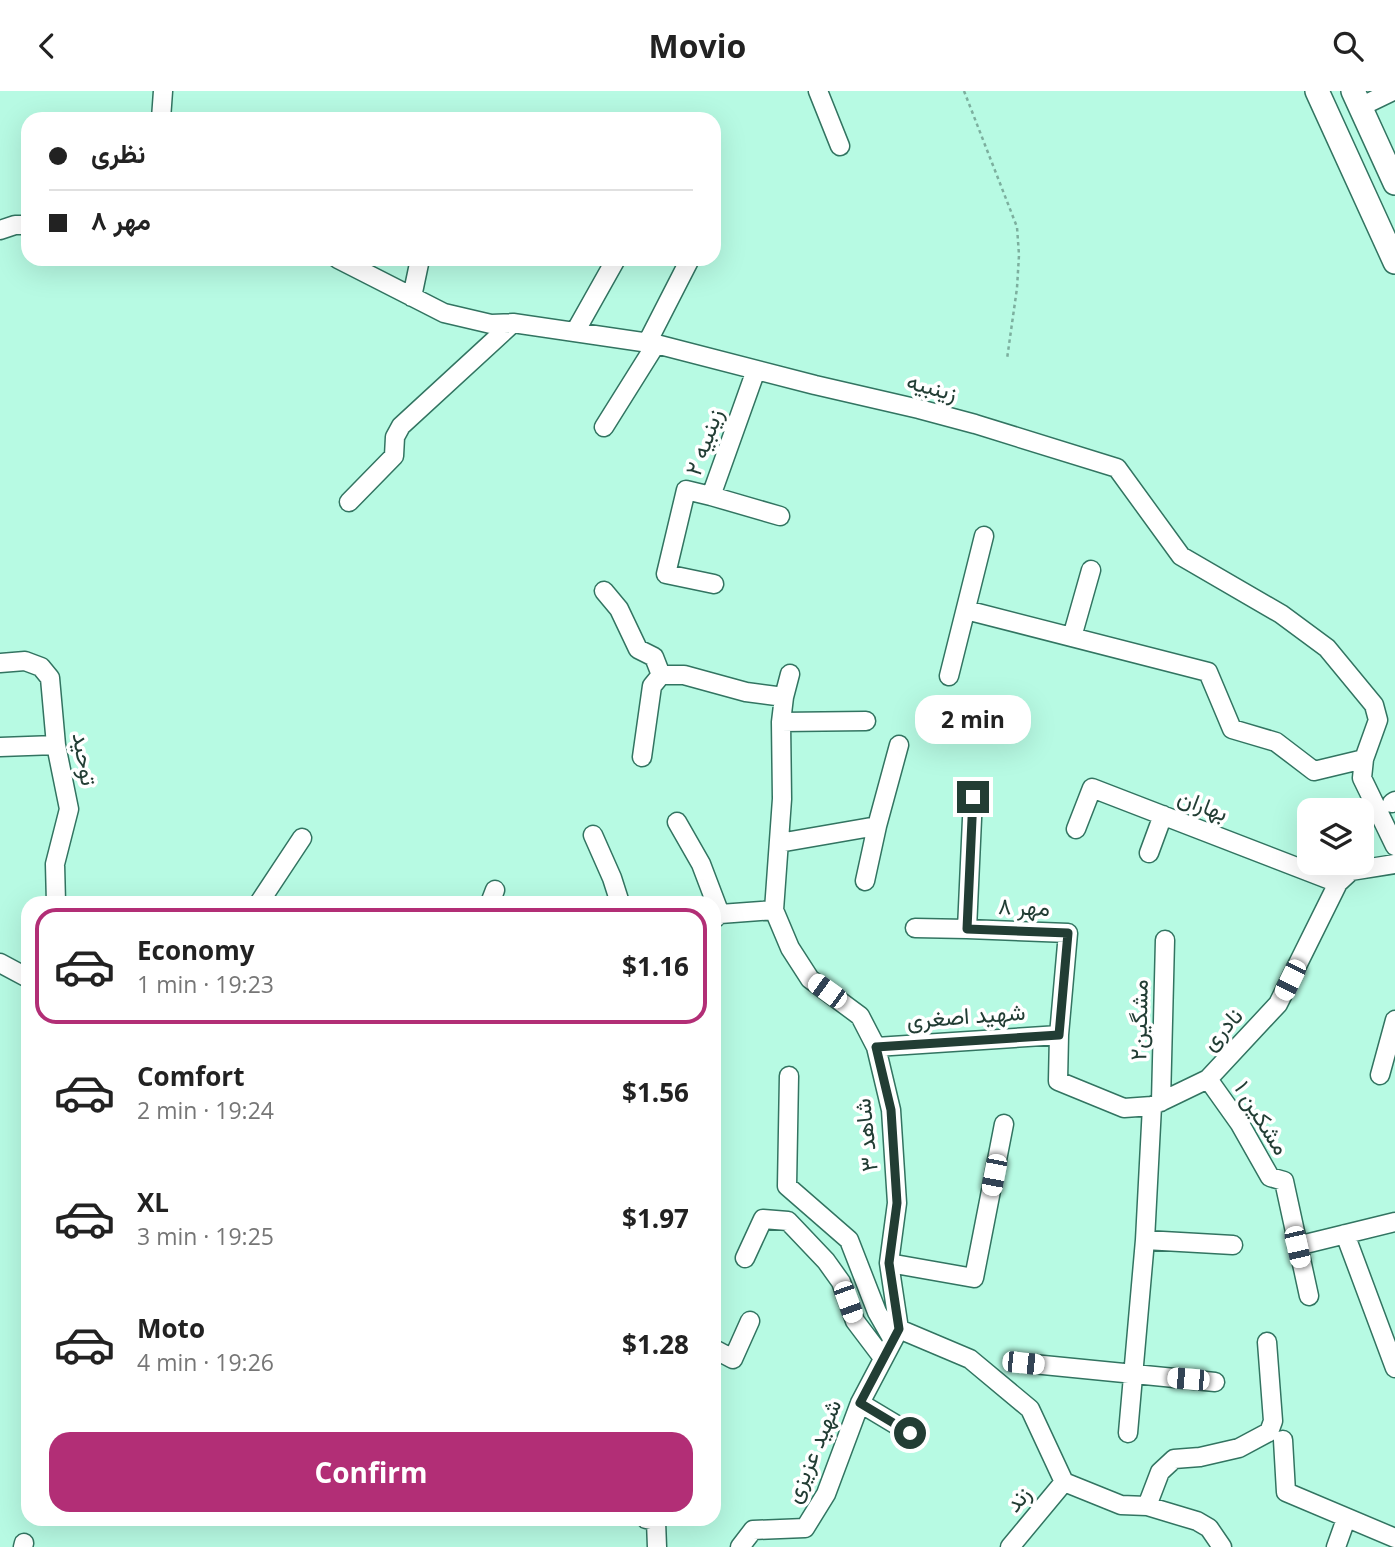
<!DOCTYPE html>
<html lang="en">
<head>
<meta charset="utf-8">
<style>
  body { margin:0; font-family:"Open Sans",Vazirmatn,sans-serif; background:#f2f2f2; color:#222; height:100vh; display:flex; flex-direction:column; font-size:26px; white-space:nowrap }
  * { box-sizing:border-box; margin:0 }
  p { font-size:23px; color:#767676 }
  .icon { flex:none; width:38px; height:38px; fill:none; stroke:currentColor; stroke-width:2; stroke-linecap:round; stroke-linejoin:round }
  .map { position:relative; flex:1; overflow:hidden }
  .sheet { position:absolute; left:21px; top:805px; width:700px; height:630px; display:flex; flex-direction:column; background:#fff; border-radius:21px; box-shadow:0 7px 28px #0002 }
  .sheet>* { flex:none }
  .banner { position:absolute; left:21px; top:21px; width:700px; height:154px; border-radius:21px; box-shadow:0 7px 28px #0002; display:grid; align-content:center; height:154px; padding:0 28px; background:#fff }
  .buttons { position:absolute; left:1297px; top:707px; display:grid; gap:14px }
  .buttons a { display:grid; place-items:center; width:77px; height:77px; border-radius:14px; background:#fff; box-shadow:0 7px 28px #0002; font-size:35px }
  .end { position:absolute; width:32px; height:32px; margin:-16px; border:9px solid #223d34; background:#fff; box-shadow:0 0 0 4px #fff }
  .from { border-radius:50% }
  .bubble { position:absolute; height:49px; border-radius:21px; background:#fff; box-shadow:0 7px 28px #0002; font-size:23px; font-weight:700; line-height:49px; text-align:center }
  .car { position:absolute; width:21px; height:42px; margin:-21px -10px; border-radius:9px; box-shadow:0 0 5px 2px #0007; background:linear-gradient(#fff 24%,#345 0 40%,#fff 0 76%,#345 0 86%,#fff 0) }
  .banner b { display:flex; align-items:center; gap:24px; height:66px; font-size:26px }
  .banner b+b { border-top:2px solid #e0e0e0 }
  .banner i { width:18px; height:18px; background:#222 }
  ul { padding:12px 0 0; list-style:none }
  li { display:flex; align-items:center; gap:21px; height:116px; margin:0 14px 10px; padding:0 14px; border:4px solid transparent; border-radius:21px }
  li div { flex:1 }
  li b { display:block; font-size:26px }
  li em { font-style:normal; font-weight:700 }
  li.selected { border-color:#b22e76 }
  li>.icon { width:63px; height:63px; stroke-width:1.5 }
  .button { display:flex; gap:14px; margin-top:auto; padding:14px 28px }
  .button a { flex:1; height:80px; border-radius:21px; background:#b22e76; color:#fff; font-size:28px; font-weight:700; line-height:80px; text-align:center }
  header { display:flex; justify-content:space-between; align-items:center; height:91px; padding:0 28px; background:#fff; font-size:32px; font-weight:700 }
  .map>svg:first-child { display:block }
</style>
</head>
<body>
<header><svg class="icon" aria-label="back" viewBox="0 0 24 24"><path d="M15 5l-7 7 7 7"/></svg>Movio<svg class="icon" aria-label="search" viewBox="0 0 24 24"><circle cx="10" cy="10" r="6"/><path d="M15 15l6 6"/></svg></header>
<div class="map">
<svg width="1395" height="1456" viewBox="0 0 1395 1456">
  <rect width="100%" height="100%" fill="#b7fae3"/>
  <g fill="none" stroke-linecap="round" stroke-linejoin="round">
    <g stroke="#327461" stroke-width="21">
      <path id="minor" d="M818 0 840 55
        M1360 16 1393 0
        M161 28 163 0
        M0 139 15 134H28
        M338 168 444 222 491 233 513 232 656 253 815 294 919 318 975 333 1117 377 1181 465 1281 523 1327 557 1374 614 1378 629 1364 668 1362 687 1395 755
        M412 206 420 168
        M575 241 616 168
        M647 252 690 168
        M604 336 656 253
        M711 405 780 425
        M349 411 394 365 395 346 401 335 513 232
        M714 493 666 483 686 399 711 405 756 279
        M604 500 619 518 638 558 654 566 661 584
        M966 519 1208 581 1232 638 1276 651 1314 680 1364 668
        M1072 546 1091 479
        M0 572 25 570 41 576 50 587 56 654 69 718 55 773 56 812
        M949 585 984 445
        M784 606 790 583
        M781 631 866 630
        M0 656 56 654
        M642 666 652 595 661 584H684L746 601 784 606 781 631 782 708 774 819 790 857 810 888 860 925 876 956 891 1019 897 1112 889 1172 899 1238
        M973 706 967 838 1068 842 1059 944 1058 990 1124 1017 1152 1015 1208 988 1278 913 1338 792 1351 780 1395 773
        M1392 712 1395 710
        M677 731 701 773 720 823
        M1076 738 1092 697 1338 792
        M593 744 612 787 620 812
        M779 752 877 735 899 654
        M1149 762 1163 724
        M865 790 877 735
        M259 812 302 747
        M490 812 495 799
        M714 828 720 823 774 819
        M915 837 967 838
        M0 872 28 887
        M876 956 1059 944
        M1380 984 1395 929
        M789 985 787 1095 849 1149 877 1221 893 1249
        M1208 988 1240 1033 1270 1086 1284 1090 1309 1205
        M1161 1011 1165 849
        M1345 1143 1395 1277
        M1145 1149 1233 1154
        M1297 1155 1395 1131
        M745 1167 763 1128 788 1130 826 1170 841 1191 855 1230 883 1267
        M889 1172 974 1187 1004 1033
        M899 1238 970 1268 1030 1318 1064 1391 1121 1414 1147 1415 1197 1430 1209 1437 1222 1456
        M714 1258 733 1268 750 1230
        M1023 1272 1215 1291
        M860 1312 910 1342
        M1128 1342 1145 1149 1152 1015
        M1283 1349 1286 1401 1395 1447
        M1147 1415 1160 1381 1174 1368 1200 1366 1239 1357 1269 1341 1273 1330 1267 1251
        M646 1428 656 1430 657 1456
        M23 1456 24 1452
        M740 1456 753 1439 805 1437 826 1403 860 1312 899 1238
        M1010 1456 1064 1391
        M1336 1456 1346 1428"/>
    </g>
    <g stroke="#327461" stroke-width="26">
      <path id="major" d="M1317 0 1395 171
        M1353 0 1395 92"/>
    </g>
    <path stroke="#7caf9e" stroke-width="2.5" stroke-dasharray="3.5 3.5" stroke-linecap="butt" d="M964 0 1017 136 1019 164 1017 197 1007 268"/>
    <use href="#minor" stroke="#fff" stroke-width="18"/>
    <use href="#major" stroke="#fff" stroke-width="23"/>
  </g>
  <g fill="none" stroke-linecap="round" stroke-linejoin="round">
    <path stroke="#223d34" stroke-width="9" d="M910 1342 860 1312 899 1238 889 1172 897 1112 891 1019 876 956 1059 944 1068 842 967 838 973 706"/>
  </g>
  <g text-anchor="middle" stroke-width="7" stroke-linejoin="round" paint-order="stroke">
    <g font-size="23" fill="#223d34" stroke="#fff">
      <text transform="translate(932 296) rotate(15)" y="8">زینبیه</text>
      <text transform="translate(704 351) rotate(-70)" y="8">زینبیه ۲</text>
      <text transform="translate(85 668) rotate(80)" y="8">توحید</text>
      <text transform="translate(1203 714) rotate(21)" y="8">بهاران</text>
      <text transform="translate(1024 816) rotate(2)" y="8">مهر ۸</text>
      <text transform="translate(966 925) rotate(-4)" y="8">شهید اصغری</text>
      <text transform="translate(1139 929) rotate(-89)" y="8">مشگین۲</text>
      <text transform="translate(1222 938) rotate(-47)" y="8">نادری</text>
      <text transform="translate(1262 1027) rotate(58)" y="8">مشکین ۱</text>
      <text transform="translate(866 1044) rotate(-96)" y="8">شاهد ۳</text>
      <text transform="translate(813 1360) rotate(-67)" y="8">شهید عزیزی</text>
      <text transform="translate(1018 1408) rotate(-50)" y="8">زند</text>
    </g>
  </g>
</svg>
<div class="buttons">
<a><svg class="icon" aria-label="layers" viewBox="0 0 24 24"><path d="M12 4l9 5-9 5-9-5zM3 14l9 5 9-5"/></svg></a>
</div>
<i class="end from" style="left:910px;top:1342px"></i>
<i class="end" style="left:973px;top:706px"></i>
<div class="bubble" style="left:915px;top:604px;width:116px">2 min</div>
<i class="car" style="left:1290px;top:889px;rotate:206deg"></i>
<i class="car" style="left:827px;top:900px;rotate:306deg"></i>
<i class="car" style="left:994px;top:1084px;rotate:191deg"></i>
<i class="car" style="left:1297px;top:1156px;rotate:167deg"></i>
<i class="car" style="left:848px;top:1211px;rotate:160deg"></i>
<i class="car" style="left:1023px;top:1272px;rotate:96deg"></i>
<i class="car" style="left:1188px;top:1288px;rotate:275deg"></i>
<div class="banner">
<b><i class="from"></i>نظری</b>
<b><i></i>مهر ۸</b>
</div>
<section class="sheet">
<ul>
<li class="selected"><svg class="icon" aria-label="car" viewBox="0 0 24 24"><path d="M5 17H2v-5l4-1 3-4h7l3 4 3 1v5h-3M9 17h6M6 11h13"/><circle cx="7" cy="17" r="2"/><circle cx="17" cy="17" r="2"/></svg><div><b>Economy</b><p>1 min · 19:23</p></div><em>$1.16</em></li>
<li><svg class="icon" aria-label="car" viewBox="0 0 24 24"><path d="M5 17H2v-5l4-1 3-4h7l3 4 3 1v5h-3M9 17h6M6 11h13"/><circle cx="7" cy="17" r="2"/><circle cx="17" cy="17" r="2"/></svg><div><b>Comfort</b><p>2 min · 19:24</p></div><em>$1.56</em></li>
<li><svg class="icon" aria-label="car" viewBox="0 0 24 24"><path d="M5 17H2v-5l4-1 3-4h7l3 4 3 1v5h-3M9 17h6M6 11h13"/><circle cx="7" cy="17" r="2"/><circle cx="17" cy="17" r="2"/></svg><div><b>XL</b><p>3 min · 19:25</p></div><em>$1.97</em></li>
<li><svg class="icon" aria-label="car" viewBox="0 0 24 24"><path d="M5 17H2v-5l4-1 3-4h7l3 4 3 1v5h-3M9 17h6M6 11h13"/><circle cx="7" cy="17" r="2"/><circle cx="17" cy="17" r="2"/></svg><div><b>Moto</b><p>4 min · 19:26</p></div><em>$1.28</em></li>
</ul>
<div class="button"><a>Confirm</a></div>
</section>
</div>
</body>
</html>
